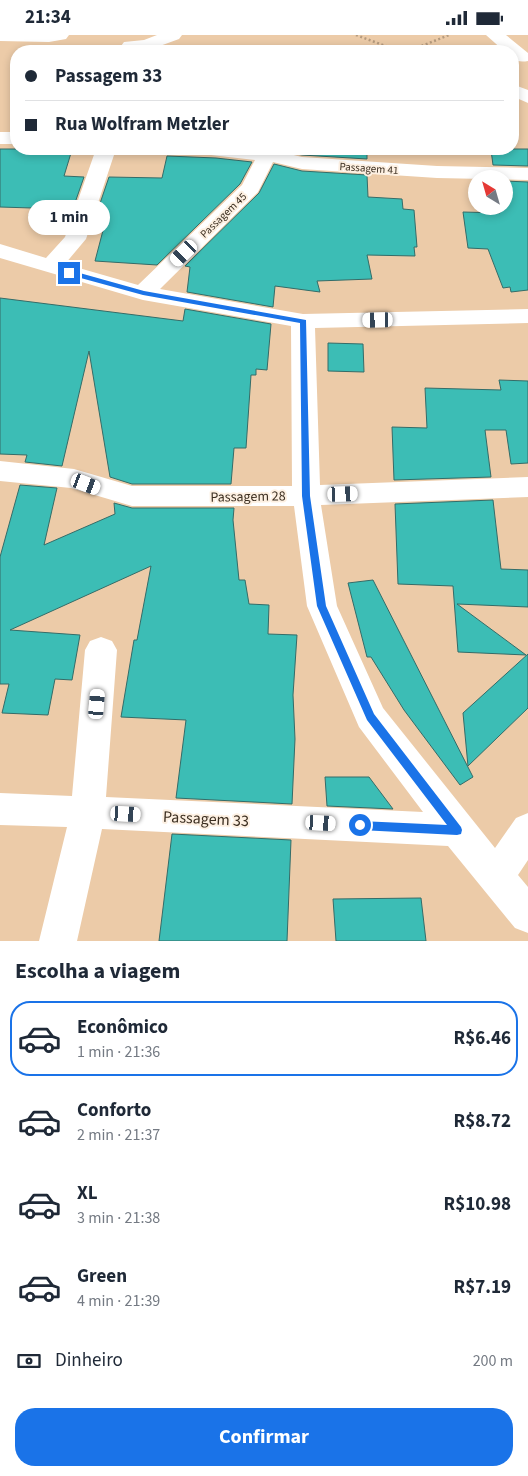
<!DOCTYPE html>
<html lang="pt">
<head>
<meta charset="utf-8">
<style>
  body { margin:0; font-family:"Source Sans 3",sans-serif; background:#f6f6f7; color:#1f2937; height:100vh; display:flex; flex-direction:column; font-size:19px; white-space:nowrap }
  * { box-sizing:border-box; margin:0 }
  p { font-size:16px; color:#747a83 }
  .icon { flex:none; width:28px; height:28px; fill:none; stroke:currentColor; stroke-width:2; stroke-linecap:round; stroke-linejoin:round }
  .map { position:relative; height:906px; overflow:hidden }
  .panel { display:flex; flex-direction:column; background:#fff; flex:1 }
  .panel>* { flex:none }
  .top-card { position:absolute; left:10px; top:10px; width:509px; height:110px; border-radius:20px; box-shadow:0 2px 8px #0003; display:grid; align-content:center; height:110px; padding:0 15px; background:#fff }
  .needle { width:32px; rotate:323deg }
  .tools { position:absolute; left:468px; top:135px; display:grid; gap:10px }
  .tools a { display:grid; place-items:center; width:45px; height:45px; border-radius:50%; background:#fff; box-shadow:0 2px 8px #0003; font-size:25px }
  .end { position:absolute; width:22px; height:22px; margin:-11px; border:6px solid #1a73e8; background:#fff; box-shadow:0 0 0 2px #fff }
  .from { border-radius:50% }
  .bubble { position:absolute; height:35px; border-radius:18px; background:#fff; box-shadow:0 2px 8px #0003; font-size:16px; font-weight:700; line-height:35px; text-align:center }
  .car { position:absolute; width:15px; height:30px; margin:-15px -8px; border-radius:6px; box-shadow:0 0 4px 1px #0007; background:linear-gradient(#fff 24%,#345 0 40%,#fff 0 76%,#345 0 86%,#fff 0) }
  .top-card b { display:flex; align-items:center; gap:18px; height:48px; font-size:19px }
  .top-card b+b { border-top:1px solid #e0e1e3 }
  .top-card i { width:12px; height:12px; background:#1f2937 }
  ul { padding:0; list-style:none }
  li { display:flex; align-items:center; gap:15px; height:75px; margin:0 10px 8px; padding:0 5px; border:2px solid transparent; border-radius:20px }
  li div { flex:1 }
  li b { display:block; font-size:19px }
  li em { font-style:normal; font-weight:700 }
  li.on { border-color:#1a73e8 }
  li>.icon { width:45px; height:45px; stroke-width:1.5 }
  h2 { padding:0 15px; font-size:22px; line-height:60px }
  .pay { display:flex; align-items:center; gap:12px; height:55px; padding:0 15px; font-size:19px }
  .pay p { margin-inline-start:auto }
  .cta { display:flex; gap:10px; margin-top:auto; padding:10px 15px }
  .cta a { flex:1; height:58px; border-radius:20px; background:#1a73e8; color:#fff; font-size:20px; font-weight:700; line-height:58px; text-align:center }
  .status { display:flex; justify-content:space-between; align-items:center; height:35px; padding:0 25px; background:#fff; direction:ltr }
  .status svg { height:14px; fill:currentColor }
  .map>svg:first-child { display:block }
</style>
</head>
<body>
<div class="status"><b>21:34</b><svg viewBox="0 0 49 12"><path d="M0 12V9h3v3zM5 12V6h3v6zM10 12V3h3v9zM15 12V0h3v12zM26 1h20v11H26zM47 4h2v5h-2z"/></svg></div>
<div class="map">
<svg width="528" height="906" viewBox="0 0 528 906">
  <rect width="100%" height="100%" fill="#eccba8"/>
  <path fill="#3cbdb5" stroke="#346c68" d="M0 114H45L44 117 71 118 64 141 84 142 70 182 29 181 32 173 0 172Z
    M296 114H367V124L302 120 296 119Z
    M499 114H528V131L493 130 491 115 500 116Z
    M167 121 216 123 252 127 240 149 157 230 95 226 106 184 95 183 109 142 162 143Z
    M274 129 302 136 367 140 368 162 402 164 403 174 414 175 417 212H414L415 221 367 220 372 244 317 246 320 257 275 251 273 272 187 257 190 232 185 231 259 158Z
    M504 146 528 147V255L511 257 510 252 503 253 488 214 468 213 463 177 500 178 499 171H504Z
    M0 263 183 286 185 274 271 289 267 335 256 334V340H251L246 413H234L231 449H132L110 442 89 316 62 431 25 427 27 420 0 419Z
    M328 308 363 309 364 337 328 336Z
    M499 345 528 346V428L511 429 506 395H485L491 442 394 445 392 392 427 393 425 353 501 355Z
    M20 450 57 453 44 510 115 479 114 468 132 473H234L233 485 239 545H245L249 569 269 570 268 599 297 600 293 660 295 704 292 769 176 763 186 685 121 682 134 605H137L151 531 10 595 80 600 72 645 55 644 48 680 2 678 9 649H0V522Z
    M493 465 501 534 528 535V572L457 569 526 620 458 617 453 551 398 549 395 469Z
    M373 545 473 742 460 750 404 675 371 622H367L348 548Z
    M528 619V673L468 731 463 678Z
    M325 742H369L393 774 327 771Z
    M172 799 291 805 287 906H159Z
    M421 863 426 906H336L333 864Z"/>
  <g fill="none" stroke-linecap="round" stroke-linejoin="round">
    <path stroke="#b69b7e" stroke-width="2.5" stroke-dasharray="2 2.5" stroke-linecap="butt" d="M356 0 399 16
      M409 16 449 0"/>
    <path fill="#fff" fill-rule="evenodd" d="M0 0H69L66 4 49 7 0 6Z
      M157 0H182L179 4C161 10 143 20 124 15L121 11 124 7 144 5Z
      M486 0H506L528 18V26C522 27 518 27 512 23V16H504Z
      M512 49 528 55V68L512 61Z
      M0 97H16V109H0Z
      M96 114H116L86 204 65 229 138 250 242 150 255 125 211 120 204 118 201 114H277V116L302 122 437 131 528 133V145L437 143 302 134 273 127 258 157 160 254 303 279 528 274V288L315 293 320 450 528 442V462L321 470 337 571 383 673 495 813 516 783 528 778V825L518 840 528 852V898L515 893 448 811 102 794 77 906H39L67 792 0 790V758L72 761 85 615 90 606 101 602 112 606 117 615 106 762 423 777 359 692 307 571 294 471H132L71 453 0 446V426L74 434 132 451H292L291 291 143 265 0 223V209L46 223 65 202Z"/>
  </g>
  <path fill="#1a73e8" d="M69 235 144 256 306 285 310 461 326 571 374 679 461 792 462 795 461 799 457 800 360 795 355 790 360 786 447 790 367 685 317 571 302 461 300 288 143 260 66 239 65 238Z"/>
  <g text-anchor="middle" stroke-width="4" stroke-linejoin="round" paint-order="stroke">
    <g font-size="11" fill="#3b2e20" stroke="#fdf0e2">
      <text transform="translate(369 133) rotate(4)" y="4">Passagem 41</text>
      <text transform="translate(223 180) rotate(-44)" y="4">Passagem 45</text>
    </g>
    <g font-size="14" fill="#3b2e20" stroke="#fdf0e2">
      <text transform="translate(248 461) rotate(-1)" y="5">Passagem 28</text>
    </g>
    <g font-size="16" fill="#3b2e20" stroke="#fdf0e2">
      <text transform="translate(206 783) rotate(3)" y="6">Passagem 33</text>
    </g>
  </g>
</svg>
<div class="tools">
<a><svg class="needle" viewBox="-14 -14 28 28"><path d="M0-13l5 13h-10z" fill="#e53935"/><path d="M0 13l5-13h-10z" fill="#747a83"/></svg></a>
</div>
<i class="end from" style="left:360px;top:790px"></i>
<i class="end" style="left:69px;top:238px"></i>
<div class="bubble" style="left:28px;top:165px;width:82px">1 min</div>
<i class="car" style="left:184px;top:218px;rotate:226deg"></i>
<i class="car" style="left:378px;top:285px;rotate:269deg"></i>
<i class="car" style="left:86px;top:449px;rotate:111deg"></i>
<i class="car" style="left:343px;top:459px;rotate:88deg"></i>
<i class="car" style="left:97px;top:669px;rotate:5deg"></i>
<i class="car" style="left:126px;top:779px;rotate:93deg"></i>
<i class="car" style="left:321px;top:788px;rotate:93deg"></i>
<div class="top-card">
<b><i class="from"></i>Passagem 33</b>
<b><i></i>Rua Wolfram Metzler</b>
</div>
</div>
<section class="panel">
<h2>Escolha a viagem</h2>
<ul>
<li class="on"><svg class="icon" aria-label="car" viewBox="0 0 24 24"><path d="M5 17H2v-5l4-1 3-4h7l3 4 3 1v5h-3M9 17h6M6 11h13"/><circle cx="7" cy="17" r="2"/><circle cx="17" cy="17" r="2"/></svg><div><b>Econômico</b><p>1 min · 21:36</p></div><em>R$6.46</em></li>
<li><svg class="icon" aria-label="car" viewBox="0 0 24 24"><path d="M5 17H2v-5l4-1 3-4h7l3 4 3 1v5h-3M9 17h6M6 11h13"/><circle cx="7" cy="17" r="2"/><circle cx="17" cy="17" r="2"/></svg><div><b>Conforto</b><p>2 min · 21:37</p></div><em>R$8.72</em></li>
<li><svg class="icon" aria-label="car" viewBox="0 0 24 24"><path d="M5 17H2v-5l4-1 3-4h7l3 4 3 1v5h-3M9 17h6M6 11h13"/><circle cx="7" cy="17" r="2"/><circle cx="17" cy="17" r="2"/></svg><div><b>XL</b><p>3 min · 21:38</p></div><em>R$10.98</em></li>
<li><svg class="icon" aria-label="car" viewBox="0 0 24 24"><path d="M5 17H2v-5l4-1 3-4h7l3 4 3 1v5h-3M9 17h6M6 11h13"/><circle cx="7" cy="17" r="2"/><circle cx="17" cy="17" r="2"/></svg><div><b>Green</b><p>4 min · 21:39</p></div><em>R$7.19</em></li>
</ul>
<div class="pay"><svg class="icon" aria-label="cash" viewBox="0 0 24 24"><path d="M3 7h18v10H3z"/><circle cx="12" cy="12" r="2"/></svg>Dinheiro<p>200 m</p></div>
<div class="cta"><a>Confirmar</a></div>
</section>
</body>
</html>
